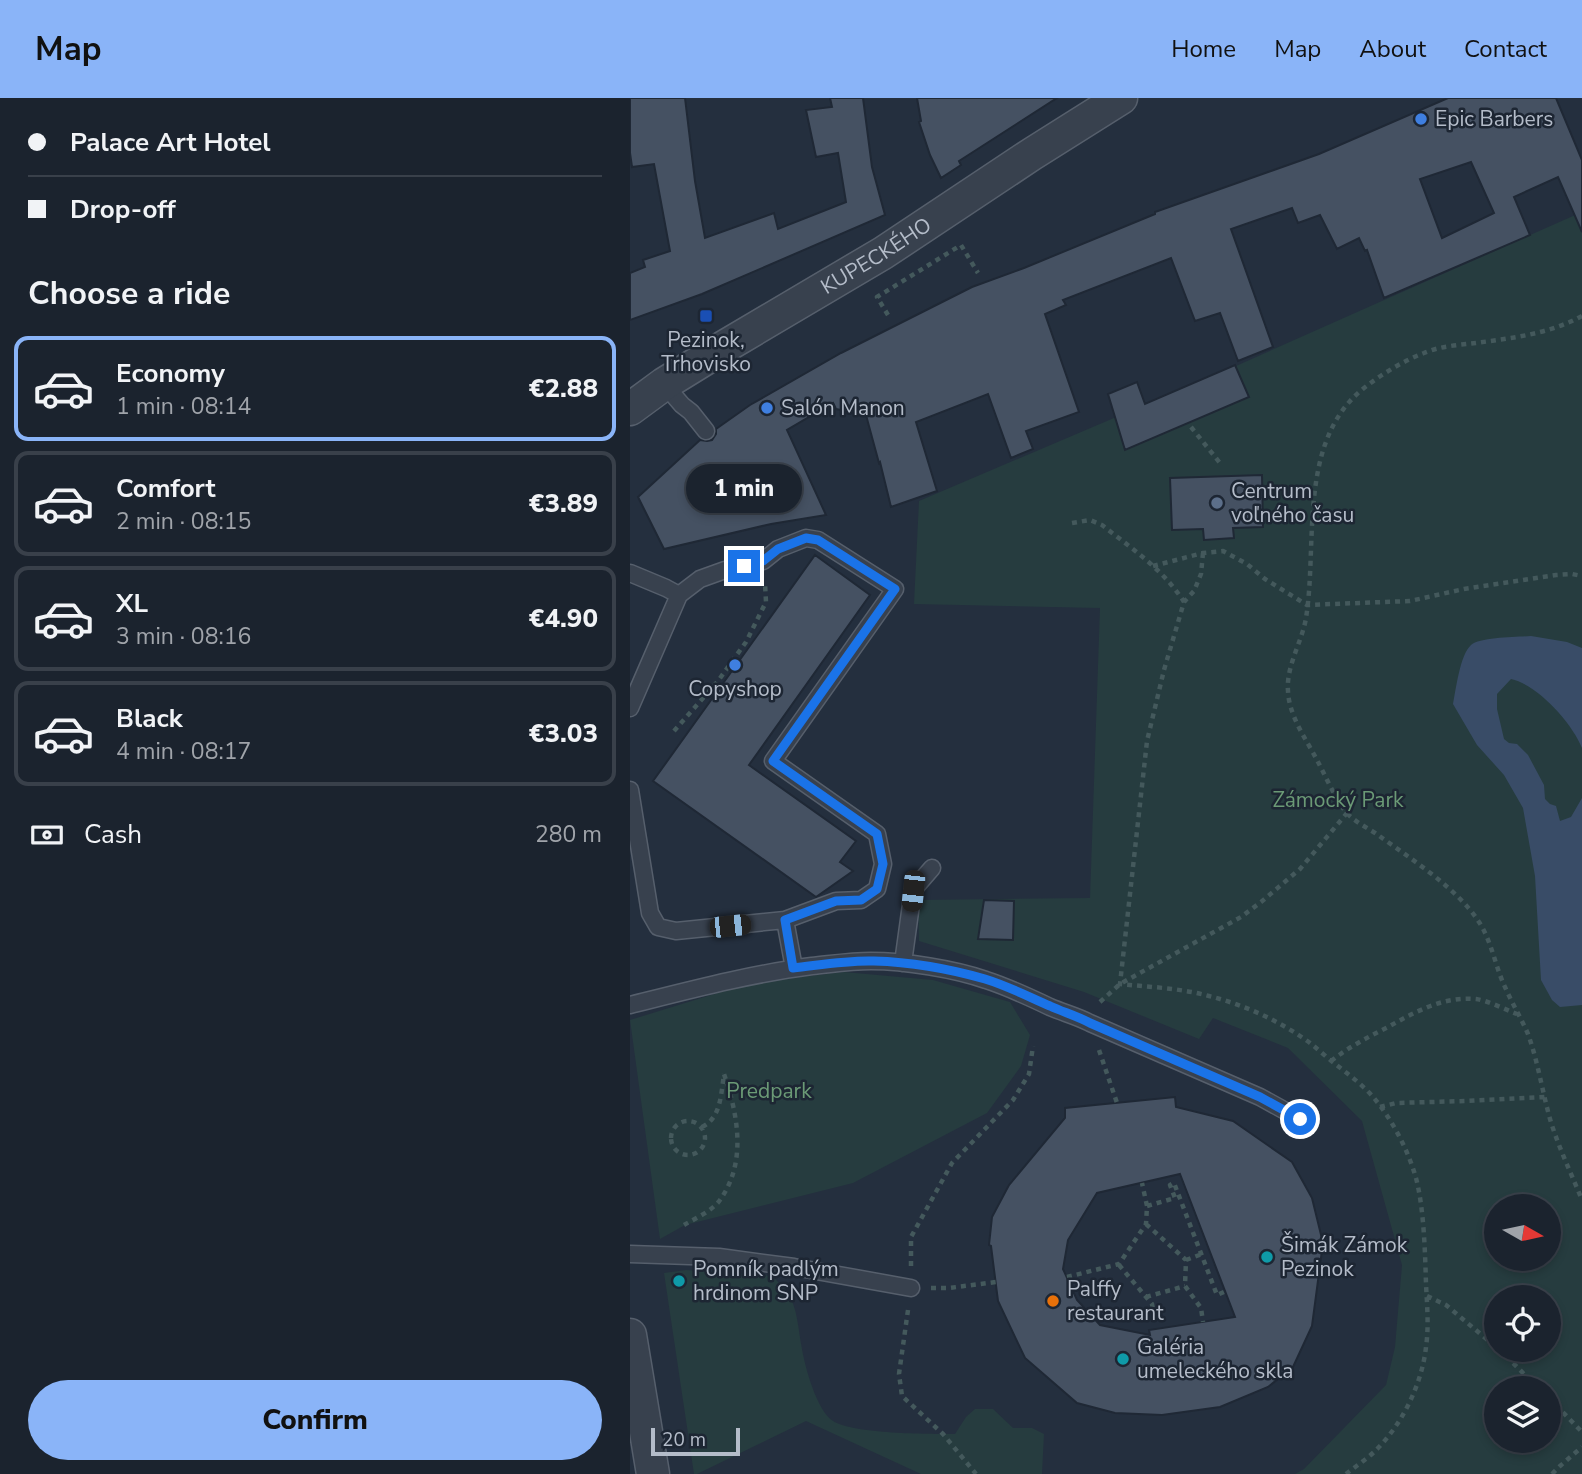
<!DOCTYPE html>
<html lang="en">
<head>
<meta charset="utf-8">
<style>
  body { margin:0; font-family:"Nunito Sans",sans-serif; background:#242b36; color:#f1f3f6; height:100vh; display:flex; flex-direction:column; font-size:26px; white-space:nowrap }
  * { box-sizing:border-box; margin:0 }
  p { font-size:23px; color:#a0a4aa }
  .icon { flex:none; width:38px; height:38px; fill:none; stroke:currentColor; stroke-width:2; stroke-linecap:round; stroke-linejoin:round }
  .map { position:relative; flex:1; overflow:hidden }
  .details { display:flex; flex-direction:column; background:#1b232e; width:630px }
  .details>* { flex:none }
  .top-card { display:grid; align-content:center; height:154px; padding:0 28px; background:#1b232e }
  .needle { width:46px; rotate:99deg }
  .controls { position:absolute; left:854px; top:1096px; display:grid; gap:14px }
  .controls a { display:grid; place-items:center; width:77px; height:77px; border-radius:50%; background:#1b232e; box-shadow:0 4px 10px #0003,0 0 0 2px #39404a; font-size:35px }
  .scale { position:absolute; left:21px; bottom:18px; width:89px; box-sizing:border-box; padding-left:7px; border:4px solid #b4bcc9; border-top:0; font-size:19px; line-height:24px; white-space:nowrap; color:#b4bcc9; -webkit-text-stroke:5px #1d2633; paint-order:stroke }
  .end { position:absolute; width:32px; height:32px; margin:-16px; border:9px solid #1a73e8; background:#fff; box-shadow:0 0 0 4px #fff }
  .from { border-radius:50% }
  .bubble { position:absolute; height:49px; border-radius:24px; background:#1b232e; box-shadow:0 4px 10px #0003,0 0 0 2px #39404a; font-size:23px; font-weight:800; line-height:49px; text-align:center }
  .car { position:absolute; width:21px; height:42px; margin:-21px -10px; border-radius:9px; box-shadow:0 0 5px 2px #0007; background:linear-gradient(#222 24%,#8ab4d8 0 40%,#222 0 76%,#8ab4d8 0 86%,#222 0) }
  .top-card b { display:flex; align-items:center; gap:24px; height:66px; font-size:26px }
  .top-card b+b { border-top:2px solid #39404a }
  .top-card i { width:18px; height:18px; background:#f1f3f6 }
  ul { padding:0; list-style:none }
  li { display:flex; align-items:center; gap:21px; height:105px; margin:0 14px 10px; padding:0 14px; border:4px solid #39404a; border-radius:14px }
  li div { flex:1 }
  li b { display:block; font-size:26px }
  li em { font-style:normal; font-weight:800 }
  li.on { border-color:#8ab4f8 }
  li>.icon { width:63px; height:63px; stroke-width:1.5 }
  h2 { padding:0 28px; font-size:32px; line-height:84px }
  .pay { display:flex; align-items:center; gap:18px; height:77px; padding:0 28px; font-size:26px }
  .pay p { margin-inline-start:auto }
  .cta { display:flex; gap:14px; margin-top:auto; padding:14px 28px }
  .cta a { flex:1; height:80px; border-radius:42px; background:#8ab4f8; color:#111; font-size:28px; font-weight:800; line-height:80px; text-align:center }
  header { display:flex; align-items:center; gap:42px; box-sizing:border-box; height:98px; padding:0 35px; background:#8ab4f8; color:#111 }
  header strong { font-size:33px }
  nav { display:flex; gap:38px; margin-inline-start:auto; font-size:24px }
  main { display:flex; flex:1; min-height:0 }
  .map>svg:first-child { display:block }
</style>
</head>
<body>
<header>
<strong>Map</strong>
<nav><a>Home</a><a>Map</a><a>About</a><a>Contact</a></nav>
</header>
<main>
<section class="details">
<div class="top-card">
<b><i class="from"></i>Palace Art Hotel</b>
<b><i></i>Drop-off</b>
</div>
<h2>Choose a ride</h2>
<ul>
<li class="on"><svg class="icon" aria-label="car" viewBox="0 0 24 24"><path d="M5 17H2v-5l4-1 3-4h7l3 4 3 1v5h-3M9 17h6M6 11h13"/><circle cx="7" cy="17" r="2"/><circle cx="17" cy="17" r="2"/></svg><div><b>Economy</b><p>1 min · 08:14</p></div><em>€2.88</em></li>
<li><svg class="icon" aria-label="car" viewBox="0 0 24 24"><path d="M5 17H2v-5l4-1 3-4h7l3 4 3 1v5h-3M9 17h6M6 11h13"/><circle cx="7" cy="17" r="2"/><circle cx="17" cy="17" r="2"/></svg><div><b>Comfort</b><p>2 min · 08:15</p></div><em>€3.89</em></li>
<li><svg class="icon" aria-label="car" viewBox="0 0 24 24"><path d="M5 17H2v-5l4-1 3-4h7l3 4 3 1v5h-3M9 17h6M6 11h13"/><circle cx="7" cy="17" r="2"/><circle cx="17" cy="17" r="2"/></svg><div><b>XL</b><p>3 min · 08:16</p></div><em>€4.90</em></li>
<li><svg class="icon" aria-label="car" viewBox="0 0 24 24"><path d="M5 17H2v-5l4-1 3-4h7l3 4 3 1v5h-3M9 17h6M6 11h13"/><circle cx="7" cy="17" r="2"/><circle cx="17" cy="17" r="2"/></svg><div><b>Black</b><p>4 min · 08:17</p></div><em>€3.03</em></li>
</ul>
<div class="pay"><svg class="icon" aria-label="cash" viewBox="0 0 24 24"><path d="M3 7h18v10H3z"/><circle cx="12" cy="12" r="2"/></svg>Cash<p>280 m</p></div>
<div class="cta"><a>Confirm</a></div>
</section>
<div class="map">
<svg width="952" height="1376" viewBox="0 0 952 1376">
  <rect width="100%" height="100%" fill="#242f3e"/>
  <path fill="#263c3f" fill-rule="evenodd" d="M952 114V1376H665L674 1371 756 1287 765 1249 772 1167 732 1023 658 950 583 920 569 941 454 894 289 843 288 802 460 800 470 510 284 506 289 403 606 268ZM866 1108H919V1160H866ZM866 1199H919V1251H866ZM866 1290H919V1342H866Z
    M214 874 303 882 380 904 400 937 391 968 357 1015 223 1085 55 1127 30 1141 0 922 120 885Z
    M56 1172 142 1178C147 1183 153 1188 157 1194 168 1210 168 1231 172 1251 175 1269 187 1313 203 1323 223 1336 299 1336 325 1336L336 1319 345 1311H363L383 1330H402L414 1336 412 1376H291L176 1323 67 1376H64L34 1175Z"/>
  <path fill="#394c67" d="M901 538 937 544 952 550V650C942 625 908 587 881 581L867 596V611L874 641 879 645 887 646 898 657 914 687 915 701 920 706 926 708 930 723 941 719 952 700V907L930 909 922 902 911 882 905 778 893 710 874 677 847 647 823 606C826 591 830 557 841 547 850 539 888 539 901 538Z"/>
  <path fill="#455162" stroke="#1f2835" stroke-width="2" fill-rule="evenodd" d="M0 0H55L65 83 75 140 144 115 148 131 216 104 208 55 186 59 176 12 202 9 200 0H233L242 69 255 117 72 196 0 222V175L15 169 13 162 40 153 24 66 2 69 0 55Z
    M287 0H427L329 63 331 67 311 80 300 57 289 24 291 23Z
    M818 0H926L952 62V134L928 79 884 99 900 137 754 200 737 152 735 153 729 140 707 151 690 117 668 125 662 110 601 131 643 249 608 263 590 215 565 223 541 160 433 202 436 207 415 216 449 314 396 333 403 351 381 360 358 296 286 324 307 393 261 409 250 364 249 365 236 317 206 311 203 305 157 332 196 417 141 426 34 451 8 399 70 342 77 343 82 342 86 336V331L120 307 211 255 342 189 394 170 525 116V114L689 56ZM841 64 864 115 812 140 790 81Z
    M605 267 619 299 495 352 478 296 507 284 515 306Z
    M632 377 633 429 603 430 604 440 574 442 573 431 542 432 540 380Z
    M185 457 240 497 119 667 226 743 210 764 223 773 186 799 23 683Z
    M354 802 384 803 383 842 348 841Z
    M545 999 546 1009 603 1023 662 1064 682 1100 693 1145 682 1228 663 1269 638 1289 590 1309 532 1317 485 1315 447 1305 395 1260 368 1203 361 1148 359 1147 362 1119 379 1087 435 1020V1010ZM550 1076 605 1219 519 1232 520 1237 470 1227 447 1202 433 1171 438 1142 467 1095Z"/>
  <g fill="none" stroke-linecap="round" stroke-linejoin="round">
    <g stroke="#565f6c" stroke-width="19">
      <path id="service" d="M34 286 52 307 61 314 76 333
        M0 475 36 490 49 497
        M0 610 49 497 70 481 95 472 133 463 148 451 176 440 188 442 265 491 143 663 247 736 253 766 247 791 231 802 206 803 155 822 46 833 28 829 20 815 0 692
        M155 822 164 870
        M273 865 283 792 302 770
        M0 907C60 892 120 876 182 868 202 866 221 863 241 863 274 863 325 871 356 882 378 889 399 899 420 909 434 915 447 918 460 925L630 999 670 1021
        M0 1156 89 1159 164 1169 281 1190"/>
    </g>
    <g stroke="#565f6c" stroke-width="35">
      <g id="minor">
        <path id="s1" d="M0 311 34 286 94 249 253 155 402 56 491 0"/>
        <path d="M0 1237 23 1376"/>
      </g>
    </g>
    <path stroke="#44595c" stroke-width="4.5" stroke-dasharray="5 5" stroke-linecap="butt" d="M258 217 247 199 331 147 348 175
      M952 218C919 236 882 240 846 245 829 247 810 248 794 255 773 263 752 276 734 290 667 343 688 445 676 520 672 544 656 568 658 593 659 618 676 641 687 662 696 679 704 698 715 713 723 723 738 730 748 737 781 761 827 790 849 824 862 844 865 868 875 889 882 905 891 920 898 936 908 964 912 992 920 1021 928 1048 941 1075 952 1102
      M561 329 590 365
      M442 425 460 422 472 427C501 450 534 472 554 504
      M573 455 571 476 564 493 554 504 534 572 517 643 490 886C519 889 550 890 579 898 615 907 650 923 680 945 688 951 696 959 704 965 718 976 733 987 744 1000 763 1023 778 1052 786 1080 794 1111 795 1153 796 1186 797 1207 799 1228 796 1249 792 1286 772 1327 745 1353 737 1361 726 1368 716 1376
      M523 468 573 455 593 453 617 466 635 481 677 507 780 503 834 491 926 477 942 476 952 478
      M44 633 88 583 116 544 136 504 135 485
      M470 904 490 886 611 819 631 804 670 771 717 715
      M469 952 487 1005
      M701 963C719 949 738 939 758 929 785 914 813 898 846 901 859 903 874 911 887 916
      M750 1009 766 1005 835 1003 915 999
      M41 1040a17 17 0 1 1 34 0a17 17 0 1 1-34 0Z
      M72 1029C91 1020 91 996 94 976
      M517 1108 545 1100 540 1087 544 1085 587 1197 596 1193
      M516 1126 556 1162 555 1188 571 1210 573 1224
      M54 1127C66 1120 82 1113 90 1102 117 1064 108 1017 94 976
      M556 1162 572 1156
      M489 1167 522 1206 524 1217
      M281 1168V1139L322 1065 383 1002 399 976 403 948
      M437 1179 489 1166 516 1126 517 1108 512 1085
      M301 1190H319L366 1184
      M797 1198 816 1207 866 1249
      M516 1199 555 1188
      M278 1212 269 1276 272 1298 313 1336 346 1376
      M869 1251 908 1290
      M919 1300 952 1334
      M922 1376 930 1368 952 1349"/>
    <use href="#service" stroke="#38414e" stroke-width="16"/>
    <use href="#minor" stroke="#38414e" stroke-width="32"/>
  </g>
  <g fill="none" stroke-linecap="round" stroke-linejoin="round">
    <path stroke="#1a73e8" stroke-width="9" d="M114 468 133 463 148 451 176 440 188 442 265 491 143 663 247 736 253 766 247 791 231 802 206 803 155 822 163 870C190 867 217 862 244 863 280 864 320 871 355 881 378 888 399 899 420 908 433 914 447 918 460 925L630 999 670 1021"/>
  </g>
  <g fill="#3f7fe0" stroke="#1d2633" stroke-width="2.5">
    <circle cx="791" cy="21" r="7"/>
    <circle cx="137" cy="310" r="7"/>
    <circle cx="105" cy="567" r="7"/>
  </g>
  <rect fill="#1a4fb4" stroke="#1d2633" stroke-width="2.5" x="69" y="211" width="14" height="14" rx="3.5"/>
  <circle fill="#5c6f8a" stroke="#1d2633" stroke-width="2.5" cx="587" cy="405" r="7"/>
  <g fill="#0f9aa8" stroke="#1d2633" stroke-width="2.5">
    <circle cx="637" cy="1159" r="7"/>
    <circle cx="49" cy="1183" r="7"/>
    <circle cx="493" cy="1261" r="7"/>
  </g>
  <circle fill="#e8710a" stroke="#1d2633" stroke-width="2.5" cx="423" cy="1203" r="7"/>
  <g text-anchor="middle" stroke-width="5" stroke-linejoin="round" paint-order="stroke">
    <g font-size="21" fill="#b4bcc9" stroke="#1d2633" text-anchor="start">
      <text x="805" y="28">Epic Barbers</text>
      <text x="76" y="249" text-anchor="middle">Pezinok,<tspan x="76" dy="24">Trhovisko</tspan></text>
      <text x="151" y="317">Salón Manon</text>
      <text x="601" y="400">Centrum<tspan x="601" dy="24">voľného času</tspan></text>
      <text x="105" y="598" text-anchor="middle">Copyshop</text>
      <text x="651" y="1154">Šimák Zámok<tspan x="651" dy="24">Pezinok</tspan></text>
      <text x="63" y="1178">Pomník padlým<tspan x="63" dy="24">hrdinom SNP</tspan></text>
      <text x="437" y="1198">Palffy<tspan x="437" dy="24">restaurant</tspan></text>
      <text x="507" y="1256">Galéria<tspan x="507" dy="24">umeleckého skla</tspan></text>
    </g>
    <g font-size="21" fill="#b4bcc9" stroke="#1d2633">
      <text dy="7" stroke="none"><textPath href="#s1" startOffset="290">KUPECKÉHO</textPath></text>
    </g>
    <g font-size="21" fill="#6b9a76" stroke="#1d2633">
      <text x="708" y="709">Zámocký Park</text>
      <text x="139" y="1000">Predpark</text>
    </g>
  </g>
</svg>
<div class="controls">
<a><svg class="needle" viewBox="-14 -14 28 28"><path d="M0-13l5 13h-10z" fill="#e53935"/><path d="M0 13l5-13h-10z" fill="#a0a4aa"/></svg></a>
<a><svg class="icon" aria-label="locate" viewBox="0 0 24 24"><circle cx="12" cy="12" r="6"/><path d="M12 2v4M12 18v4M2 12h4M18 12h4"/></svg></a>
<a><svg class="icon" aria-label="layers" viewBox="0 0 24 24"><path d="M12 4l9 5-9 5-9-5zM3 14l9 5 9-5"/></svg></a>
</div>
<div class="scale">20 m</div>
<i class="end from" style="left:670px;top:1021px"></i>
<i class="end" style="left:114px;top:468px"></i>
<div class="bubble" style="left:56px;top:366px;width:116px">1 min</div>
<i class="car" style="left:283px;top:793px;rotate:186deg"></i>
<i class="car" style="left:100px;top:828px;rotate:84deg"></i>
</div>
</main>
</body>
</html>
